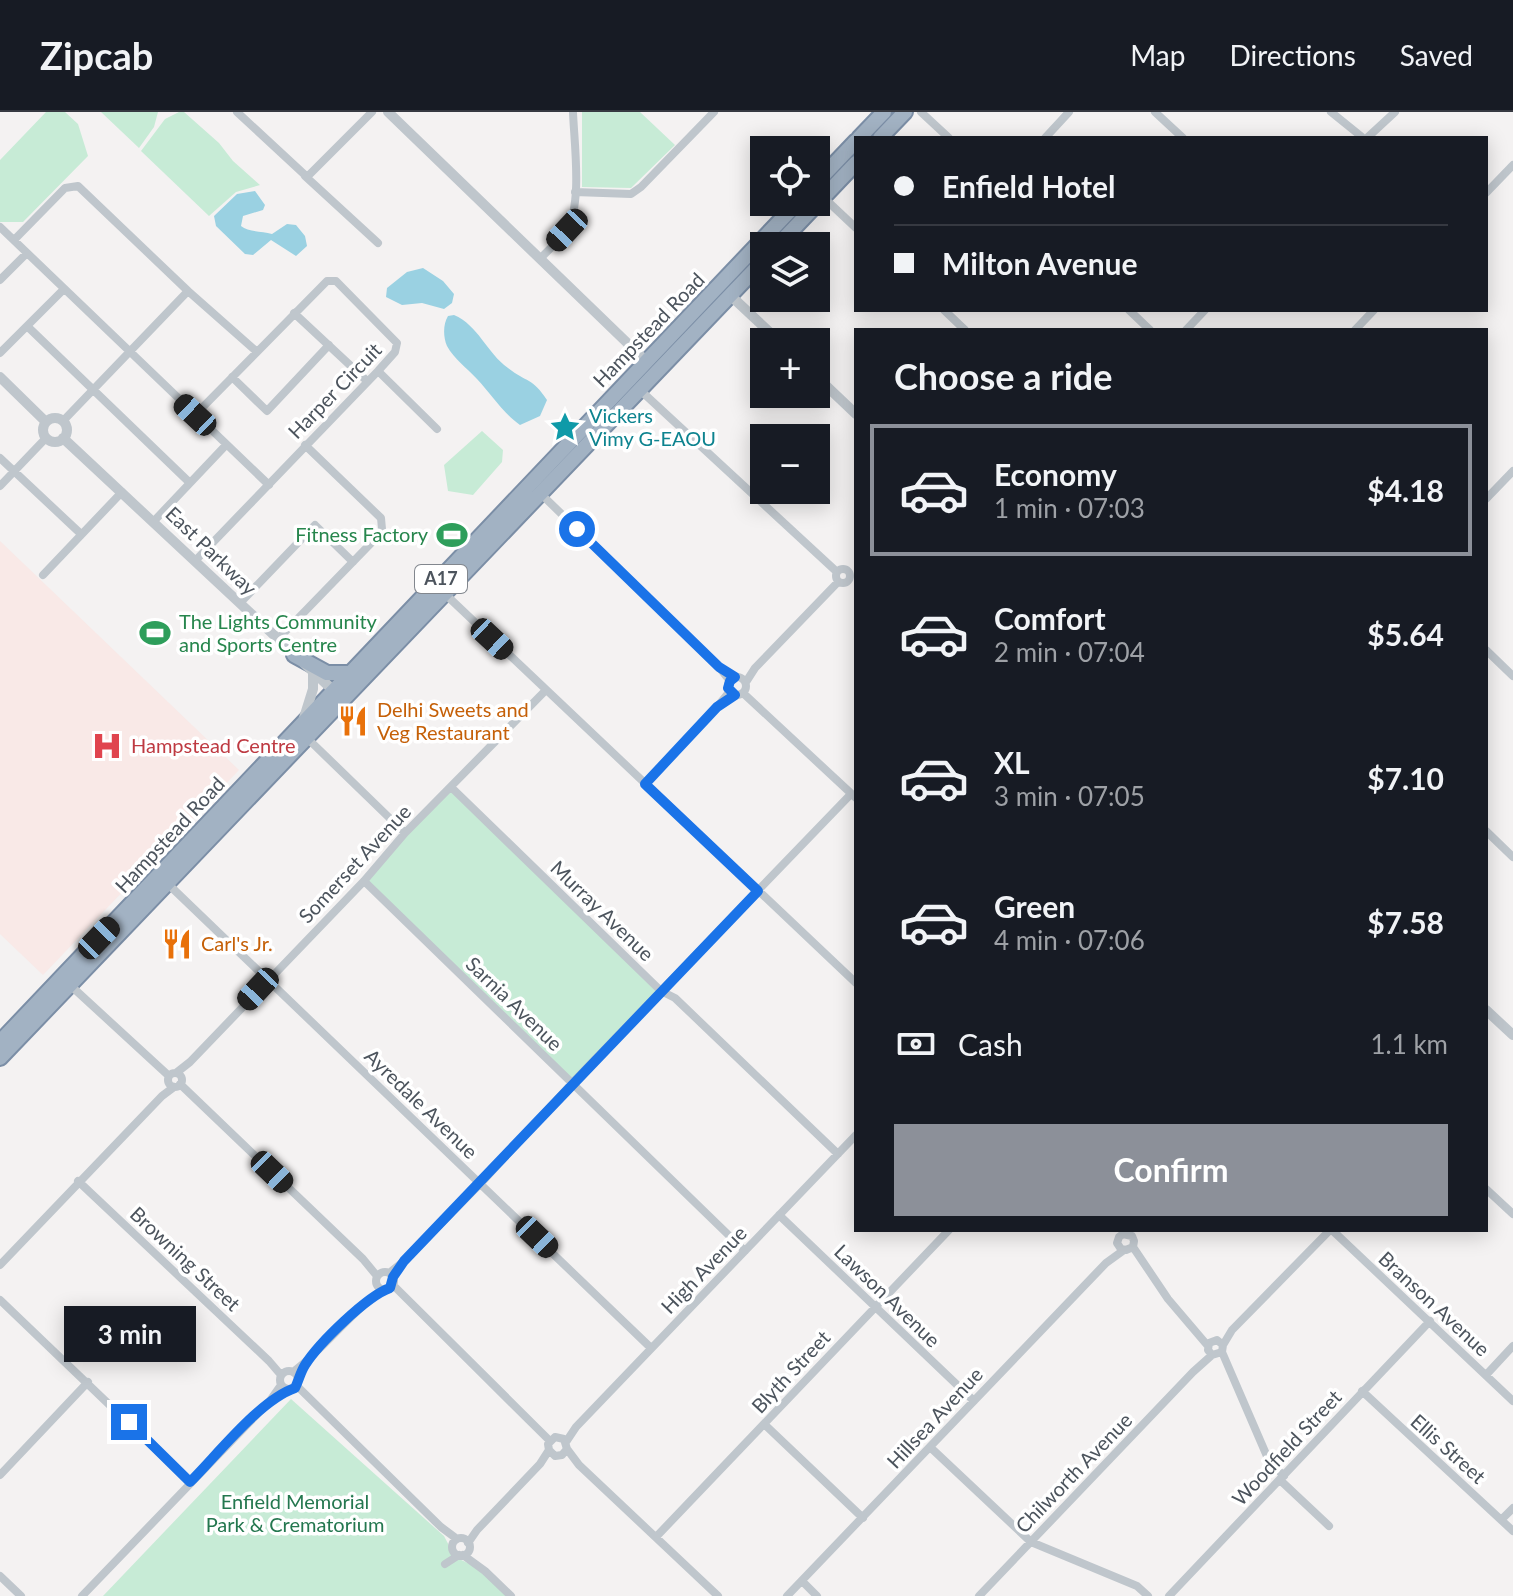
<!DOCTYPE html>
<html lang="en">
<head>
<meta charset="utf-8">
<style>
  body { margin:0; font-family:Lato,sans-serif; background:#20242c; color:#f1f3f6; height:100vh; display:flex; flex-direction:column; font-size:30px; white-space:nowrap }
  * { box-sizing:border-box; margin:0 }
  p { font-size:26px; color:#9ea1a6 }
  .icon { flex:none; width:44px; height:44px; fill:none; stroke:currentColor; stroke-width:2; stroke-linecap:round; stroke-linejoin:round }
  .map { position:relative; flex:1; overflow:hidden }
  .drawer { position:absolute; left:854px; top:216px; width:634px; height:904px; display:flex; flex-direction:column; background:#171b24; border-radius:0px; box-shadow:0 4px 20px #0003 }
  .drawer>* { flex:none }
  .hud { position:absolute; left:854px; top:24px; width:634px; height:176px; border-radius:0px; box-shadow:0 4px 20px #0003; display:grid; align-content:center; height:176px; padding:0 40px; background:#171b24 }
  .buttons { position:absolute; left:750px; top:24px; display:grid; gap:16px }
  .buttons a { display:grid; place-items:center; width:80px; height:80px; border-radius:0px; background:#171b24; box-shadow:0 4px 20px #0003; font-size:40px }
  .end { position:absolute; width:36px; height:36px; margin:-18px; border:10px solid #1a73e8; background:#fff; box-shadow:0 0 0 4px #fff }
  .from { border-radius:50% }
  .bubble { position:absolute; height:56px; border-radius:0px; background:#171b24; box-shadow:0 4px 20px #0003; font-size:26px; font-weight:700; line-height:56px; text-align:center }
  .car { position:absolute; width:24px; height:48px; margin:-24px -12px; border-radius:10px; box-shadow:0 0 6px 2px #0007; background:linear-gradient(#222 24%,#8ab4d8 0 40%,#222 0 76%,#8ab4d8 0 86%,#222 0) }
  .hud b { display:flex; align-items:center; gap:28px; height:76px; font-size:30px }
  .hud b+b { border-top:2px solid #363941 }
  .hud i { width:20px; height:20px; background:#f1f3f6 }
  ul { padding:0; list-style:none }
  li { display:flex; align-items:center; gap:24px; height:132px; margin:0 16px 12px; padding:0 24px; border:4px solid transparent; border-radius:0px }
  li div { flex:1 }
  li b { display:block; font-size:30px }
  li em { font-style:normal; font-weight:700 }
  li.on { border-color:#8c9099 }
  li>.icon { width:72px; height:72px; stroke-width:1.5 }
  h2 { padding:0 40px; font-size:36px; line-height:96px }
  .pay { display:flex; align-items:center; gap:20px; height:88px; padding:0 40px; font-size:30px }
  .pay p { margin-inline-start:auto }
  .cta { display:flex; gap:16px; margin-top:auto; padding:16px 40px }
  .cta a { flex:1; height:92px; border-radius:0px; background:#8c9099; color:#fff; font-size:32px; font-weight:700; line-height:92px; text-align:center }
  header { display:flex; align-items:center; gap:48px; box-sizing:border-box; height:112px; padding:0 40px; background:#171b24; border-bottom:2px solid #363941 }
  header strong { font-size:38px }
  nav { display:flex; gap:44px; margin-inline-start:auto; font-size:28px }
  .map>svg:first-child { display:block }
</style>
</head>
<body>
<header>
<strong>Zipcab</strong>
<nav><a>Map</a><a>Directions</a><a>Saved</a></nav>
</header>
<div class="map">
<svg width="1513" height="1484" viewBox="0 0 1513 1484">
  <rect width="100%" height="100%" fill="#f4f2f2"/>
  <path fill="#f9e9e7" d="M0 429 239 658 43 863 0 822Z"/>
  <path fill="#c7ebd6" d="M46 0H65L78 12 88 44 23 110H0V48Z
    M101 0H158L154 15 139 36Z
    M179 0H184L219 31 233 49 260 73 236 80 209 104 141 39 165 7Z
    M582 0H640L675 33 631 76 582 75Z
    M482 319 503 338 502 350 473 383 448 379 444 353Z
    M451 675 661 879 573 971 364 769Z
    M291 1287 444 1424 455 1445 476 1455 507 1484H103Z"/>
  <path fill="#9ad1e2" d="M255 79 265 93 263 98 243 104 241 114C248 120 262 119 272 122L287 112 296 113 305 124 307 134 296 144 271 128 253 143 245 142 216 114 214 104 237 82Z
    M423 156 443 169 454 182 452 191 444 197 422 191 402 193 386 185 387 176 407 160Z
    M454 203C478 213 487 241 508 256 527 271 532 265 547 288L540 304 520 313C502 300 492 283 477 267 467 256 454 247 447 234 443 225 443 212 448 204Z"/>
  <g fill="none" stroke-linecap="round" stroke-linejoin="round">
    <g stroke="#7b8ea6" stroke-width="18">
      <path id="trunk" d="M859 26 884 0
        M880 26 905 0
        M816 71 856 29
        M777 134 856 51
        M294 543 327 561H351
        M0 930 798 90
        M0 946 764 148"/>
    </g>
    <path stroke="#bfc6cc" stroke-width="8" d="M237 0 305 63H309L372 0
      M921 0 949 26
      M1155 0 1183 26
      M1331 0 1362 25
      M1368 25 1395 0
      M1045 26 1069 0
      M305 64 378 131
      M575 80 631 82 641 75 714 0
      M1486 81 1513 53
      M823 85 856 116
      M0 115 269 373
      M14 128 65 76 78 74 188 179 256 239
      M540 147C548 138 559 129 566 119 583 94 574 30 573 0
      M0 168 27 141
      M944 198 965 218
      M1129 198 1150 218
      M294 201 367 269
      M27 214 190 371
      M1186 218 1205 198
      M1355 218 1374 198
      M0 241 64 177
      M378 259 437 317
      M232 265 267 299 329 233
      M640 278 837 460
      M195 303 327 169H336L397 231 395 240 378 259 195 449
      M63 309 188 179
      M0 346 81 422
      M0 374 46 326
      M541 382 719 555 730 569
      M1486 387 1513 359
      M154 409 226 333
      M836 464a7 7 0 1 1 14 0a7 7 0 1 1-14 0Z
      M43 463 122 380
      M444 481 856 871
      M240 491 315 413 353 450
      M278 527 379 423 382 417 381 406 305 333
      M1486 538 1513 564
      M728 574a9 9 0 1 1 18 0a9 9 0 1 1-18 0Z
      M746 570 755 556 838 470
      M743 581 856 686
      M306 625 405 721
      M645 672 717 595 730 579
      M451 675 661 879 675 886 838 1042
      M1486 719 1513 745
      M364 769 745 1139
      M168 772 651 1236
      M70 873 169 964
      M168 968a7 7 0 1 1 14 0a7 7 0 1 1-14 0Z
      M176 961 190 950 364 769 405 721 546 578
      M180 972 363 1147 377 1164
      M78 1069 269 1249 281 1263
      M1486 1077 1513 1102
      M779 1103 974 1289
      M1332 1118 1513 1289
      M1133 1135 1126 1138 1121 1137 1117 1131 1119 1125 1123 1122 1132 1124 1134 1129 1133 1135 1168 1187 1208 1234
      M0 1153 162 984 174 975
      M376 1169a9 9 0 1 1 18 0a9 9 0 1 1-18 0Z
      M389 1161 404 1149 481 1071 576 967 851 682
      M393 1173 550 1329
      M0 1188 190 1370
      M1223 1233 1232 1218 1330 1118
      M1222 1240 1212 1243 1208 1238 1209 1231 1217 1228 1223 1233 1222 1240 1269 1349 1284 1364
      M280 1268a9 9 0 1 1 18 0a9 9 0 1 1-18 0Z
      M293 1260C326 1235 349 1202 382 1178
      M1486 1263 1513 1234
      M297 1274 441 1415 457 1427
      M1362 1279 1513 1419
      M764 1312 863 1406
      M566 1330 576 1315 856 1023
      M930 1335 1031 1430 1137 1474 1148 1484
      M567 1337 562 1343 555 1344 549 1338 548 1332 555 1325 564 1327 567 1337 579 1353 718 1484
      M0 1363 88 1270
      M1280 1368 1329 1414
      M1502 1407 1513 1396
      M656 1425 949 1118
      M452 1435a9 9 0 1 1 18 0a9 9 0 1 1-18 0Z
      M468 1431 477 1418 540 1352 549 1338
      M463 1443 485 1459 511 1484
      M445 1452 459 1443
      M0 1464 21 1484
      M802 1469 817 1484
      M82 1484 269 1290 281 1273
      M787 1484 1106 1151 1124 1138
      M979 1484 1193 1260 1212 1243
      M1169 1484 1430 1209"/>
    <path stroke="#bfc6cc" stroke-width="10" d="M388 0 647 250
      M731 184 780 230
      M816 264 856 302
      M0 265 46 310
      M43 318a12 12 0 1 1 24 0a12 12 0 1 1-24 0Z
      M63 326 336 581
      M303 609 313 577V561
      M1486 898 1513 923"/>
    <use href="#trunk" stroke="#a2b2c3" stroke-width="14"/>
  </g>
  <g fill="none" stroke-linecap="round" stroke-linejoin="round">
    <path stroke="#1a73e8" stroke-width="10" d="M129 1310 190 1370C218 1342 260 1288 295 1276 299 1268 300 1261 305 1253 319 1231 367 1184 390 1176L393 1165 404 1149 758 779 645 672 717 595 735 583 728 576 730 569 735 565 719 555 577 417"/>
  </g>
  <defs>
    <g id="sight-bare" transform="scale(2.4)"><path d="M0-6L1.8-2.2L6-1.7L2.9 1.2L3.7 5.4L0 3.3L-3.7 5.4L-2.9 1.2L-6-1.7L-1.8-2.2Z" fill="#0f9aa8" stroke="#fff" stroke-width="2.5" paint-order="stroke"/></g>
    <g id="stadium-bare" transform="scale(2.4)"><path d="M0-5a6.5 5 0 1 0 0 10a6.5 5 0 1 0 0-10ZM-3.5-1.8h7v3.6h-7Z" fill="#2e9e5b" stroke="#fff" stroke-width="2.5" paint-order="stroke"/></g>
    <g id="restaurant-bare" transform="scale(2.4)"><path d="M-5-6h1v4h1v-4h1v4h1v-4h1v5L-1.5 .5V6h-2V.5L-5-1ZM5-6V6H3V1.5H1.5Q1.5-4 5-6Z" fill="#e8710a" stroke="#fff" stroke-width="2.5" paint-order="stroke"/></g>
    <g id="hospital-bare" transform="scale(2.4)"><path d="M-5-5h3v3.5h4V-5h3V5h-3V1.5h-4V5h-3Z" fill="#e0444e" stroke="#fff" stroke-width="2.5" paint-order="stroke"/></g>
  </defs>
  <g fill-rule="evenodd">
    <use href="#sight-bare" x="565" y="315"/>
    <use href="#stadium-bare" x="452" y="423"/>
    <use href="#stadium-bare" x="155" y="521"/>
    <use href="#restaurant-bare" x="353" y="609"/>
    <use href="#hospital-bare" x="107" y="634"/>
    <use href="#restaurant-bare" x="177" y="832"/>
  </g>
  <g text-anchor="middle" stroke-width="7" stroke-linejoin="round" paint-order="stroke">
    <rect fill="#fff" stroke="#82878e" stroke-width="2" x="415" y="453" width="52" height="28" rx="6"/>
    <g font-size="18" font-weight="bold" fill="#4c545d">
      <text x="441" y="473">A17</text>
    </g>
    <g font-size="20" fill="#4c545d" stroke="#fff">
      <text transform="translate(649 218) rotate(-46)" y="7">Hampstead Road</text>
      <text transform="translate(335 279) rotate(-46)" y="7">Harper Circuit</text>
      <text transform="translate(211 439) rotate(44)" y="7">East Parkway</text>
      <text transform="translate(170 723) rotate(-47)" y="7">Hampstead Road</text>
      <text transform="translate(355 752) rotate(-47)" y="7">Somerset Avenue</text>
      <text transform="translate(602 799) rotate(44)" y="7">Murray Avenue</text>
      <text transform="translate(514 892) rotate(44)" y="7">Sarnia Avenue</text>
      <text transform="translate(421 992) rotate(44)" y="7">Ayredale Avenue</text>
      <text transform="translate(185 1147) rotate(43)" y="7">Browning Street</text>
      <text transform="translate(704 1158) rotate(-46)" y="7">High Avenue</text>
      <text transform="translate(887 1184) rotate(44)" y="7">Lawson Avenue</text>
      <text transform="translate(1434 1192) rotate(43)" y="7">Branson Avenue</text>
      <text transform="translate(791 1260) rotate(-47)" y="7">Blyth Street</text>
      <text transform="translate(935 1306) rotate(-47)" y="7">Hillsea Avenue</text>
      <text transform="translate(1287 1336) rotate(-47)" y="7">Woodfield Street</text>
      <text transform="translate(1448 1337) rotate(42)" y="7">Ellis Street</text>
      <text transform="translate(1074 1361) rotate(-46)" y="7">Chilworth Avenue</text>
    </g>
    <g font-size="20" fill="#0d838f" stroke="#fff" text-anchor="start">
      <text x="589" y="311">Vickers<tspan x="589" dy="23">Vimy G-EAOU</tspan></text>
    </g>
    <g font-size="20" fill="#27864d" stroke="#fff" text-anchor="end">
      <text x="428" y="430">Fitness Factory</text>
      <text x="179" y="517" text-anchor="start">The Lights Community<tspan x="179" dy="23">and Sports Centre</tspan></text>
    </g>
    <g font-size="20" fill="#c56008" stroke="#fff" text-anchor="start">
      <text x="377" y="605">Delhi Sweets and<tspan x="377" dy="23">Veg Restaurant</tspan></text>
      <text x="201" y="839">Carl's Jr.</text>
    </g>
    <g font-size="20" fill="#be3a42" stroke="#fff" text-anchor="start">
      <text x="131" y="641">Hampstead Centre</text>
    </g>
    <g font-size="20" fill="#24774f" stroke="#fff">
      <text x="295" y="1397">Enfield Memorial<tspan x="295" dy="23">Park &amp; Crematorium</tspan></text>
    </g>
  </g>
</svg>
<div class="buttons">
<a><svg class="icon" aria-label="locate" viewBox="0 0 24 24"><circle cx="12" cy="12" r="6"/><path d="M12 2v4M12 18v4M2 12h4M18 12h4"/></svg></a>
<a><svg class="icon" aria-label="layers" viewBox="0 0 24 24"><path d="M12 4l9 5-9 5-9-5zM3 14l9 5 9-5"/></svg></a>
<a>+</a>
<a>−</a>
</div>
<i class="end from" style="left:577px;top:417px"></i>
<i class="end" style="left:129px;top:1310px"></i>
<div class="bubble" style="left:64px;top:1194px;width:132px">3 min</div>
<i class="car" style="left:567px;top:118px;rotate:223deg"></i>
<i class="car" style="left:195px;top:303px;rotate:313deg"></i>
<i class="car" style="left:492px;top:527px;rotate:133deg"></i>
<i class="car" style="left:99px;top:826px;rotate:44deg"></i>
<i class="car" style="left:258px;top:877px;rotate:223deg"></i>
<i class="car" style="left:272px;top:1060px;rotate:134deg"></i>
<i class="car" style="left:537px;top:1125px;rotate:134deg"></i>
<div class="hud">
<b><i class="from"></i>Enfield Hotel</b>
<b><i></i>Milton Avenue</b>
</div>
<section class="drawer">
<h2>Choose a ride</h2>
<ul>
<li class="on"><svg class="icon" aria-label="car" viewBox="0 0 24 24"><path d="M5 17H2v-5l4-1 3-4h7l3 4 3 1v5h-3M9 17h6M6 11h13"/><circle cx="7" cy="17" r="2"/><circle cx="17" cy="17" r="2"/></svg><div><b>Economy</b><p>1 min · 07:03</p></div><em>$4.18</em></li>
<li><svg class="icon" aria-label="car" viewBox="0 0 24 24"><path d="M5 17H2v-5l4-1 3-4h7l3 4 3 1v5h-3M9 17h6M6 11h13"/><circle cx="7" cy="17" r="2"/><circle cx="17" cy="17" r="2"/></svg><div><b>Comfort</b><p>2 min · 07:04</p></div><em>$5.64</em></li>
<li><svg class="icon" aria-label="car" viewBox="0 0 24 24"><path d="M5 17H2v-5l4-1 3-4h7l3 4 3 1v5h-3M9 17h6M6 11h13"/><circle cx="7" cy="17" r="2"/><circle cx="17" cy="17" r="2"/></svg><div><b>XL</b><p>3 min · 07:05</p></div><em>$7.10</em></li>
<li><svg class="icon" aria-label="car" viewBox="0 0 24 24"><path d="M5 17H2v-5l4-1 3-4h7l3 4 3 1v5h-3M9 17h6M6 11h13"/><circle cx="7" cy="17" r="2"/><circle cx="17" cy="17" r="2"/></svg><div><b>Green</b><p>4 min · 07:06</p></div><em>$7.58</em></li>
</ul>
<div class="pay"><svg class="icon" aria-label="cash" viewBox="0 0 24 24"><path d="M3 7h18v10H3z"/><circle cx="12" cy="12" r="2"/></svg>Cash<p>1.1 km</p></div>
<div class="cta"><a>Confirm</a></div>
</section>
</div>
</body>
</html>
